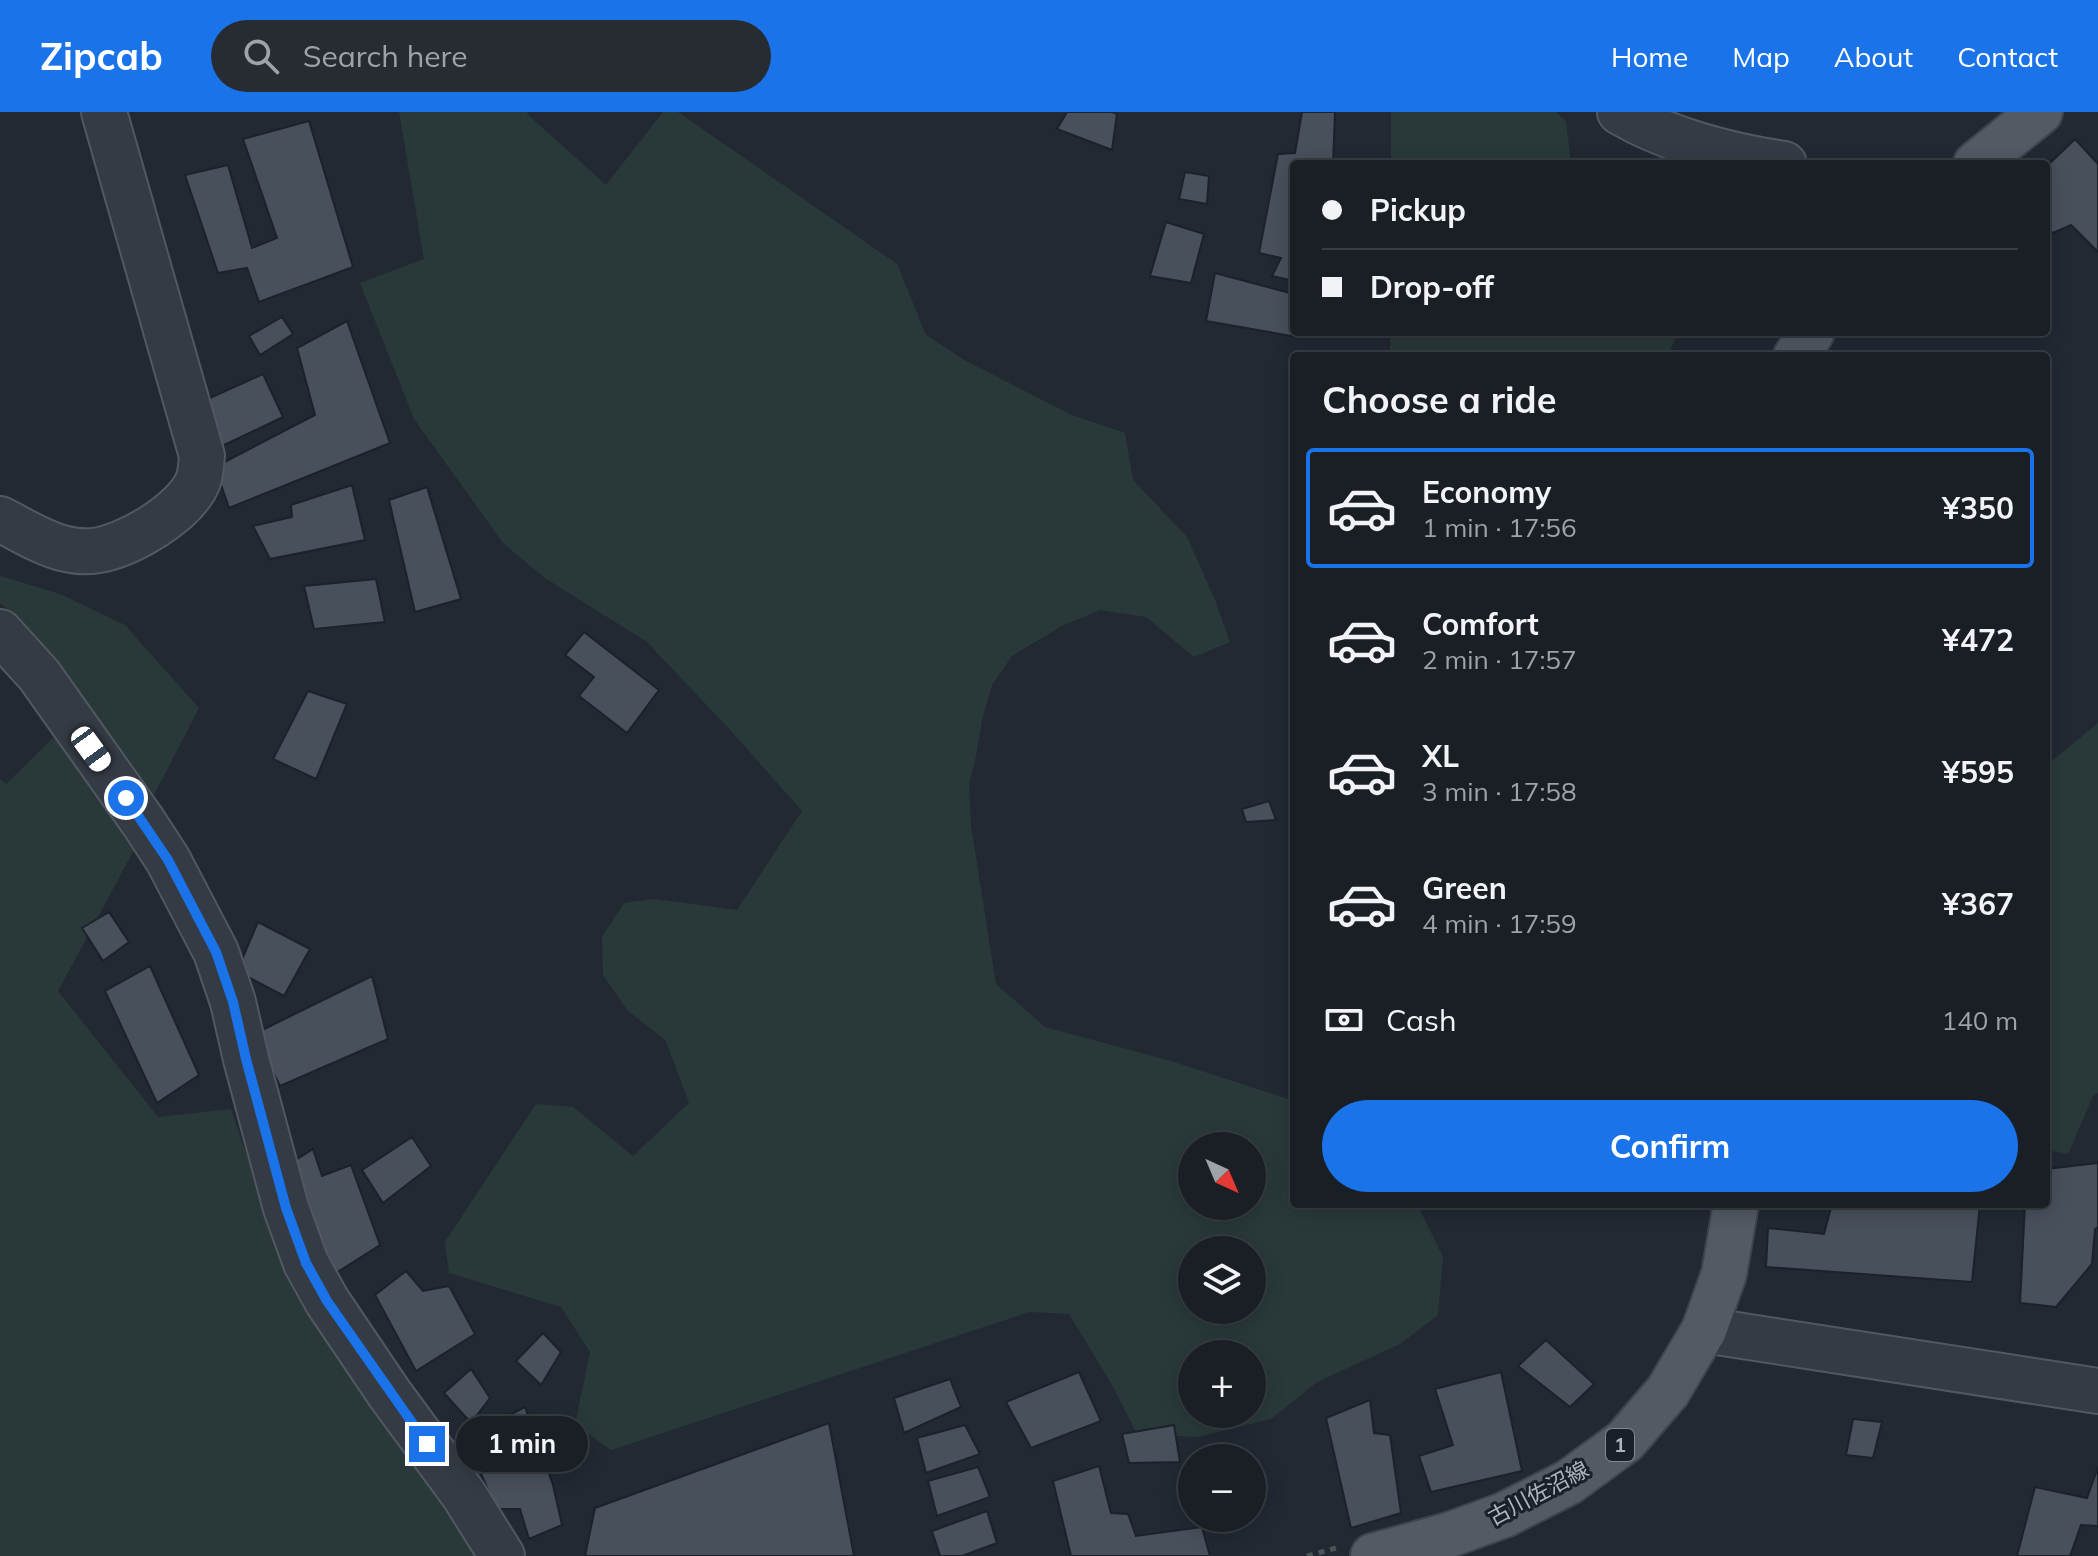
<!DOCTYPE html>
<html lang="en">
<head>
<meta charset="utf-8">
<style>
  body { margin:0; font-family:Mulish,"Noto Sans JP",sans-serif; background:#272c32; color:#f1f3f6; height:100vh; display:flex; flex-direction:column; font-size:30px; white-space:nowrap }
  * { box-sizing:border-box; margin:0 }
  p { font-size:26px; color:#9fa2a7 }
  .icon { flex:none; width:44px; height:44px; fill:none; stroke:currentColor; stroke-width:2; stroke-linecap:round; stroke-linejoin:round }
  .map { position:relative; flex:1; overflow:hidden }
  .side { position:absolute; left:1290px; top:240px; width:760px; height:856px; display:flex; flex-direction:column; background:#1a1f26; border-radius:8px; box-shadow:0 4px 20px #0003,0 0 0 2px #383d43 }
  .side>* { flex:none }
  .top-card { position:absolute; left:1290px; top:48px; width:760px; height:176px; border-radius:8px; box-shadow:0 4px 20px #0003,0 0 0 2px #383d43; display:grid; align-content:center; height:176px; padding:0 32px; background:#1a1f26 }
  .needle { width:52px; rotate:136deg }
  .controls { position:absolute; left:1178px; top:1020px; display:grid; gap:16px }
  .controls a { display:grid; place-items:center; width:88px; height:88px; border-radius:50%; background:#1a1f26; box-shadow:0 4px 20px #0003,0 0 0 2px #383d43; font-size:40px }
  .end { position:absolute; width:36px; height:36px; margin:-18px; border:10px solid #1a73e8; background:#fff; box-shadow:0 0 0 4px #fff }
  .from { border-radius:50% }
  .bubble { position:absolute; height:56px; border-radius:28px; background:#1a1f26; box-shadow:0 4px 20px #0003,0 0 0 2px #383d43; font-size:26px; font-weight:700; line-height:56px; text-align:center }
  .car { position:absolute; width:24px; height:48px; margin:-24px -12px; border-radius:10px; box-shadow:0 0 6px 2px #0007; background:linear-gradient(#fff 24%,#345 0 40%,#fff 0 76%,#345 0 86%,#fff 0) }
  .top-card b { display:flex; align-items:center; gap:28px; height:76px; font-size:30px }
  .top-card b+b { border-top:2px solid #383d43 }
  .top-card i { width:20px; height:20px; background:#f1f3f6 }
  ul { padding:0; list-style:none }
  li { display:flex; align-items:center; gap:24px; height:120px; margin:0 16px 12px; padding:0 16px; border:4px solid transparent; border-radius:8px }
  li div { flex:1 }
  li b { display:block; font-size:30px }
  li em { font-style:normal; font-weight:700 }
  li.active { border-color:#1a73e8 }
  li>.icon { width:72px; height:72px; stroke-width:1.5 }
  h2 { padding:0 32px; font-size:36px; line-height:96px }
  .pay { display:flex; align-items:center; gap:20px; height:88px; padding:0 32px; font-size:30px }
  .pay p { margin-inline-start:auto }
  .cta { display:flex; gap:16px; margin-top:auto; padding:16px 32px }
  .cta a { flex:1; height:92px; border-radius:48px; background:#1a73e8; color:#fff; font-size:32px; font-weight:700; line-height:92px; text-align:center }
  header { display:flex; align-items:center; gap:48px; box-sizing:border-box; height:112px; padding:0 40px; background:#1a73e8; color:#fff }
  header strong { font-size:38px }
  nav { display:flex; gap:44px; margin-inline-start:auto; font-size:28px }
  .search { width:560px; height:72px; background:#272c32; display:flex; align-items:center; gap:20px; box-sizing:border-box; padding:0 28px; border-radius:44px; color:#9fa2a7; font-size:30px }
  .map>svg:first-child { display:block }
</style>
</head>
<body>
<header>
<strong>Zipcab</strong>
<div class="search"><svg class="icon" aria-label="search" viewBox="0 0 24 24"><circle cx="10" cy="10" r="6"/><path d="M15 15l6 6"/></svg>Search here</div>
<nav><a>Home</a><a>Map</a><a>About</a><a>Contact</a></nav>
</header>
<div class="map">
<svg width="2098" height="1444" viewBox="0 0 2098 1444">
  <rect width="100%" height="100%" fill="#222933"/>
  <path fill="#293939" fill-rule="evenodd" d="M399 0H528L527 2 606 73 663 0H678L897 152 926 223 966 249 1072 303 1125 321 1133 368 1187 425 1215 488 1230 530 1194 545 1146 505 1100 498 1062 514 1012 544 992 573 982 608 975 649 969 671 971 714 996 872 1045 915 1171 949 1294 989V1092H1417L1443 1145 1438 1203 1400 1232 1317 1270 1271 1307 1198 1325 1137 1322 1111 1271 1069 1202 1029 1200 611 1338 575 1312 590 1240 561 1195 449 1161 445 1130 536 992 573 995 633 1044 689 991 666 929 627 898 603 863 602 825 624 791 654 787 737 798 802 699 734 622 647 530 545 466 503 431 414 307 360 171 424 147ZM1192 1034H1252V1094H1192ZM1192 1138H1252V1198H1192ZM1192 1242H1252V1302H1192Z
    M1391 0H1556L1566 9 1571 52H1391Z
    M1390 220H1678L1668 244H1390Z
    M0 464 60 482 125 513 199 596 154 683 52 547 10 499 0 491Z
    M2098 611V981L2093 984 2068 1042 2046 1038V654Z
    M54 625 134 738 58 879 158 1005 231 997 286 1159 322 1220 451 1392 469 1429 474 1444H0V667L6 672Z"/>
  <path fill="#48505c" stroke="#1c222a" stroke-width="2" d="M1067 0H1112L1117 2 1112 38 1057 17Z
    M1302 0H1335L1333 52H1294V169L1272 164 1281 146 1259 141 1278 42 1295 41Z
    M309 9 353 155 259 190 247 156 218 161 185 63 228 53 252 136 277 126 243 27Z
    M2075 27 2098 52V140L2071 113 2053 121 2046 115V55Z
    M1185 60 1209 64 1207 92 1179 87Z
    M1166 110 1204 122 1191 171 1150 164Z
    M1215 161 1294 182V220H1298L1297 225 1206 209Z
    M282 205 293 222 260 243 249 224Z
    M347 209 390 331 229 396 215 355 315 303 297 236Z
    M263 262 283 305 222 334 201 290Z
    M352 373 365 428 270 447 253 414 292 405 291 393Z
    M427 375 461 487 415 500 389 388Z
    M376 467 385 510 314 517 304 474Z
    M584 520 659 578 627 621 579 584 594 565 565 543Z
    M308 579 347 592 316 667 273 647Z
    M1269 689 1276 708 1246 710 1242 697Z
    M109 800 129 830 103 849 82 816Z
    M258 810 310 837 284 884 237 859Z
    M150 854 199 963 157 991 105 879Z
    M372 864 388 927 280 974 254 922Z
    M412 1025 431 1054 383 1091 362 1058Z
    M313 1037 322 1064 351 1053 380 1133 333 1163 288 1053Z
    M2098 1051V1115L2095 1117 2092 1152 2056 1195 2020 1191 2025 1092H2046V1057Z
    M1832 1092H1980L1972 1170 1766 1155 1768 1116 1824 1122Z
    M406 1159 423 1179 449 1174 475 1222 416 1259 375 1183Z
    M543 1221 561 1240 541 1273 516 1249Z
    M1546 1228 1594 1272 1570 1295 1518 1254Z
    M471 1257 490 1286 471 1311 444 1281Z
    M1079 1260 1101 1309 1031 1336 1006 1290Z
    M1501 1260 1522 1359 1431 1380 1419 1344 1453 1333 1435 1277Z
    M950 1267 961 1295 904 1321 894 1286Z
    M1370 1288 1374 1321 1390 1323 1401 1401 1351 1416 1326 1306Z
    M525 1295 553 1373 562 1413 529 1427 520 1397H496L466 1326Z
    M1853 1307 1882 1310 1873 1346 1846 1343Z
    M829 1311 854 1444H585L595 1396Z
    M965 1313 980 1342 926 1361 917 1326Z
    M1174 1313 1180 1350 1129 1351 1122 1322Z
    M1099 1354 1111 1401 1128 1402 1136 1424 1202 1415 1210 1444H1071L1053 1369Z
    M978 1355 990 1385 937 1404 928 1369Z
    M2098 1355V1414L2081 1413 2070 1444H2017L2035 1375 2087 1386Z
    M987 1399 997 1431 962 1444H940L932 1419Z"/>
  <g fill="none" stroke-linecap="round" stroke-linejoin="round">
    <g stroke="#525861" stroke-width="48">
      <path id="minor" d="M1620 0C1667 28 1731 44 1784 52
        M0 407C20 417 40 430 62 436 70 438 84 440 93 439 127 435 185 401 198 369 201 362 201 352 202 344L104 0
        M0 520 39 563 144 711 168 748 216 840 233 890 246 947 286 1096 306 1151 327 1189 389 1281 464 1383 502 1444
        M1704 1218 2098 1279"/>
    </g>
    <g stroke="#3e444d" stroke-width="48">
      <path id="major" d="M1976 52 2040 0
        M1796 244 1812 220
        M1373 1444 1449 1423 1504 1403 1569 1370 1625 1329 1668 1279 1704 1218 1724 1162 1736 1092"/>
    </g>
    <path stroke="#485658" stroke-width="5" stroke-dasharray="6 6" stroke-linecap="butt" d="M1307 1444 1336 1436"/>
    <use href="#minor" stroke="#353b44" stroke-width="44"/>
    <use href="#major" stroke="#535a64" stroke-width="44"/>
  </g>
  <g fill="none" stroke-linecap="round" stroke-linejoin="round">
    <path stroke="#1a73e8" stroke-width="10" d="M126 686 168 748 216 840 233 890 246 947 286 1096 306 1151 327 1189 427 1332"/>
  </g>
  <g text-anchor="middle" stroke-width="6" stroke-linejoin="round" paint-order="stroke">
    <rect fill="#1a2028" stroke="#828892" stroke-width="2" x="1606" y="1317" width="28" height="32" rx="6"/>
    <g font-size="20" font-weight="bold" fill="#afb5c0">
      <text x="1620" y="1340">1</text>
    </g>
    <g font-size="22" fill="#afb5c0" stroke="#1a2028">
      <text transform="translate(1538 1381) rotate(-28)" y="8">古川佐沼線</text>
    </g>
  </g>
</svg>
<div class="controls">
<a><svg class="needle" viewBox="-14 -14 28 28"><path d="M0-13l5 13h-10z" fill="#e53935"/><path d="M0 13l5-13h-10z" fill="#9fa2a7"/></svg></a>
<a><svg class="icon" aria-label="layers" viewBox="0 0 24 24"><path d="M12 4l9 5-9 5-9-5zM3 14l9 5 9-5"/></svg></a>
<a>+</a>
<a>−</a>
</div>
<i class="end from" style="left:126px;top:686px"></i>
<i class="end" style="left:427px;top:1332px"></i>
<div class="bubble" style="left:456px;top:1304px;width:132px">1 min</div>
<i class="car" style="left:91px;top:637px;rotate:144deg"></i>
<div class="top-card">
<b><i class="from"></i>Pickup</b>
<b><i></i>Drop-off</b>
</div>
<section class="side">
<h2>Choose a ride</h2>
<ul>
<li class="active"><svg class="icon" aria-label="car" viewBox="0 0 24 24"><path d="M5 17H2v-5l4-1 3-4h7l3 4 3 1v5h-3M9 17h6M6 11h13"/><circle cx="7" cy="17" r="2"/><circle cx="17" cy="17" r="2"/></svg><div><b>Economy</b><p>1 min · 17:56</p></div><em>¥350</em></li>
<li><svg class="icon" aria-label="car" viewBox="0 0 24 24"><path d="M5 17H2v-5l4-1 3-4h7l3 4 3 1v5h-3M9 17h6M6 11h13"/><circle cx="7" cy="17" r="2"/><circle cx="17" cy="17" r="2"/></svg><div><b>Comfort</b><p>2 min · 17:57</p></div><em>¥472</em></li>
<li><svg class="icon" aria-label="car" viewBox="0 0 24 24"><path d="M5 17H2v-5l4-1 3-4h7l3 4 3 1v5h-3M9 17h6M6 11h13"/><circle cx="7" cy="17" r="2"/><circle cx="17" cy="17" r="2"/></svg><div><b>XL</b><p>3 min · 17:58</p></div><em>¥595</em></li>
<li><svg class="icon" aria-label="car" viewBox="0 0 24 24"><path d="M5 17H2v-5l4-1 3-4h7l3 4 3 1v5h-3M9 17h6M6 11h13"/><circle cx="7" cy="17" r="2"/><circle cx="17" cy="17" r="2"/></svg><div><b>Green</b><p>4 min · 17:59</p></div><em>¥367</em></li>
</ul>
<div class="pay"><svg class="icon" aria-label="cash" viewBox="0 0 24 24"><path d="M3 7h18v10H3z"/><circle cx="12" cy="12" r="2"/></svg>Cash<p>140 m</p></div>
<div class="cta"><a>Confirm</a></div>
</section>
</div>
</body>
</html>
